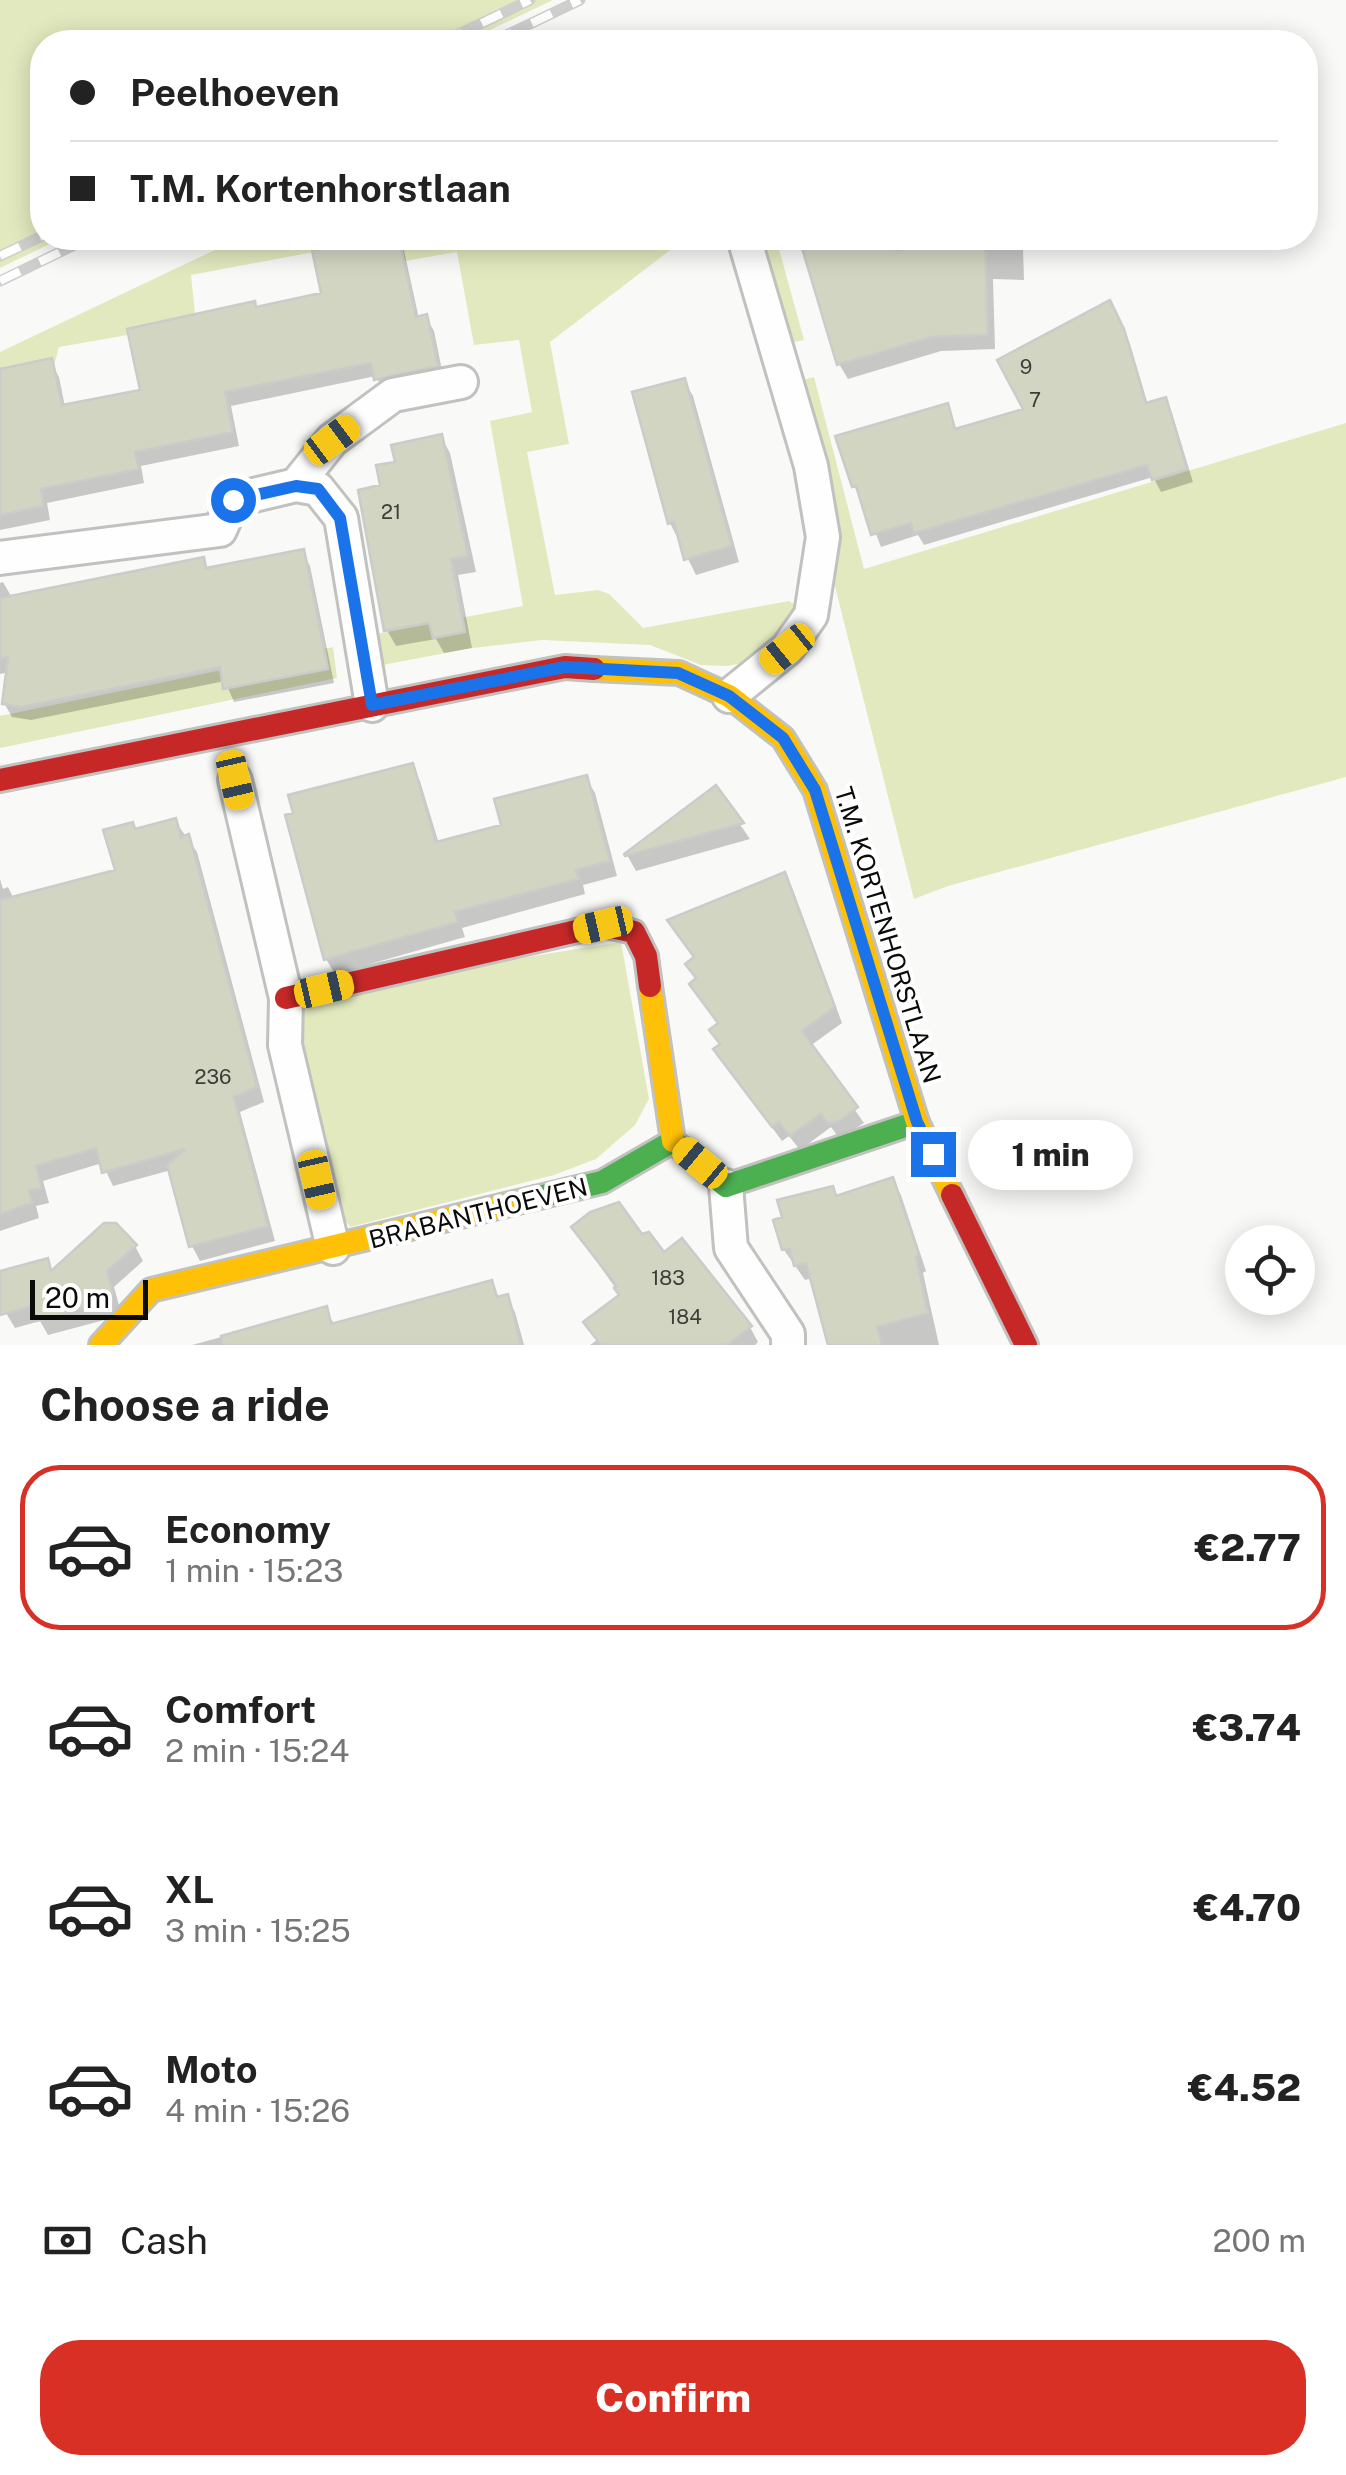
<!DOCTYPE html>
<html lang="en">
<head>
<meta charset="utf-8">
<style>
  body { margin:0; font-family:"Public Sans",sans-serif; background:#f2f2f2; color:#222; height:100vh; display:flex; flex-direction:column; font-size:38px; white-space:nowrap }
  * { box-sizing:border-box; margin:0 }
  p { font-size:32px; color:#767676 }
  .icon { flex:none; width:55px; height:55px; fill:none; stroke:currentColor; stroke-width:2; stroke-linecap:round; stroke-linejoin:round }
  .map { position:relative; height:1345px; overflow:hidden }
  .side { display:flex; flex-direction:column; background:#fff; flex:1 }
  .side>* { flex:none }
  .top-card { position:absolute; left:30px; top:30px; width:1288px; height:220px; border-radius:40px; box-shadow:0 5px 25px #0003; display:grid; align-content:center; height:220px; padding:0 40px; background:#fff }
  .tools { position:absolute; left:1225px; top:1225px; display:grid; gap:20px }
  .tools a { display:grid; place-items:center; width:90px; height:90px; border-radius:50%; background:#fff; box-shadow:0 5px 25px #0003; font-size:50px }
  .scale { position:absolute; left:30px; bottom:25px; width:118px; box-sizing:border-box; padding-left:10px; border:5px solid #0b0b0a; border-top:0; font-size:28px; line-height:35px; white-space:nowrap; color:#0b0b0a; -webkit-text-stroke:8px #fff; paint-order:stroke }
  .end { position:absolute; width:45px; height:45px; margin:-22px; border:12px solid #1a73e8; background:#fff; box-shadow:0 0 0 5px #fff }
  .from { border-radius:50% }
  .bubble { position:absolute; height:70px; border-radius:35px; background:#fff; box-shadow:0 5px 25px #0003; font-size:32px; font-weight:800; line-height:70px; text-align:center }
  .car { position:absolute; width:30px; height:60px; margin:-30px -15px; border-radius:12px; box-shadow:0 0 8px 2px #0007; background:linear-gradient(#f5c518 24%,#345 0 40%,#f5c518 0 76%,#345 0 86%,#f5c518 0) }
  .top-card b { display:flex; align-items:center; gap:35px; height:95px; font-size:38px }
  .top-card b+b { border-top:2px solid #e0e0e0 }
  .top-card i { width:25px; height:25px; background:#222 }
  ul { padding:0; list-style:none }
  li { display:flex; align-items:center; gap:30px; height:165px; margin:0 20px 15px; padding:0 20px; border:5px solid transparent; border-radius:40px }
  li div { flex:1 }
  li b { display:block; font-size:38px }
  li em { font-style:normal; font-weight:800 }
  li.active { border-color:#d93025 }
  li>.icon { width:90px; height:90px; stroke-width:1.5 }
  h2 { padding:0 40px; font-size:45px; line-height:120px }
  .pay { display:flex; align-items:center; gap:25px; height:110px; padding:0 40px; font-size:38px }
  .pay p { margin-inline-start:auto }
  .button { display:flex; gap:20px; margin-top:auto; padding:20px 40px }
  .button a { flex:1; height:115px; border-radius:40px; background:#d93025; color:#fff; font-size:40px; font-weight:800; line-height:115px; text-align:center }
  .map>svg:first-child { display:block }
</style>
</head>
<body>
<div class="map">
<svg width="1346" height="1345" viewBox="0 0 1346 1345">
  <rect width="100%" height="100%" fill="#f9faf7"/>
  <path fill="#e2e9be" d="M0 0H553L465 42H42V238H62L0 268Z
    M240 238H686L550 342 569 444 527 452 555 595 598 590 609 594 643 628 789 601 798 607 765 658 728 666 701 665 650 645 542 640 472 648 372 667 366 636 523 606 490 421 532 412 519 340 474 345 457 252 335 273 330 249 191 275 196 323 59 347 51 377 0 387V352Z
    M749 238H776L804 340 774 346Z
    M814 377 864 569 1346 423V777L948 886 914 899 784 385Z
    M333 647 337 678 0 748V716Z
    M621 942 649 1099 635 1125 596 1159 554 1175 350 1227 335 1204 299 1037 300 993Z"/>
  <path fill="#0003" d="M389 238H397L404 250 419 319 426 317 434 331 444 380 384 392 376 376 231 406 239 446 141 466 144 483 47 503 50 520 0 530V439L51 363 59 377 65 407 143 391 257 310 324 295 315 252Z
    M801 238H893L900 252 950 238H1017L1023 248 1024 280 993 279 995 349 941 351 848 379 839 364Z
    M1117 316 1130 344 1148 405 1165 400 1172 413 1193 482 1161 492 1153 477 924 545 918 535 881 547 862 499 854 486 946 406 957 431 1026 411Z
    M684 381 693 396 739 562 696 575 670 523Z
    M441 437 450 453 476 572 458 575 472 648 444 653 436 639 396 646 387 630 382 487 398 463Z
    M302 552 310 566 334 683 234 702 225 681 31 720 12 717 4 703 9 672 0 674V583L3 582 11 596 202 560 208 570Z
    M412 766 420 781 439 844 504 826 586 778 595 793 617 876 583 885 585 894 462 928 465 937 335 974 326 959Z
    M715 788 750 839 636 871 627 855Z
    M175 821 197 852 264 1102 240 1112 275 1241 200 1261 192 1246 171 1170 113 1186 102 1163 43 1181 49 1203 36 1206 39 1218 0 1231V879L3 889 8 887 14 899 118 872 136 832Z
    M784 875 793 890 842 1023 810 1046 864 1123 839 1138 831 1127 800 1150 789 1136 782 1141 725 1064 720 1025 688 965Z
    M892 1180 901 1195 926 1271 923 1273 939 1345H830L812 1278 805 1280 784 1250 832 1189 838 1198Z
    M642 1236 750 1327 758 1342 755 1345H590L597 1340 586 1322 621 1296 583 1242Z
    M135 1246 143 1261 114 1287 120 1309 112 1318 48 1335 40 1321 15 1328 6 1313 0 1274 46 1261 53 1273Z
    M491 1283 500 1299 507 1297 515 1312 524 1345H192L325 1309 335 1325Z"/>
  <path fill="#d2d5c1" stroke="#cbcbc9" stroke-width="2.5" d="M381 238H390L392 246 400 244 416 317 427 314 438 366 374 380 371 363 225 392 233 432 135 452 139 469 41 489 44 506 0 515V369L52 358 62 405 140 390 127 329 255 301 256 307 321 293 312 250Z
    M799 238H893L897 250 941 238H985L988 335 932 337 837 365Z
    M1110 300 1124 329 1146 403 1166 397 1187 469 1152 480 1147 465 914 533 911 523 871 535 856 486 852 487 835 436 948 403 955 429 1023 409 997 360Z
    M685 378 732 546 684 560 674 522 668 524 632 392Z
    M442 434 468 556 451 559 465 632 433 638 429 623 384 631 358 490 380 485 376 465 395 462 391 445Z
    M304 549 328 669 223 689 220 667 22 707 2 704 8 657 0 659V598L204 557 206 568Z
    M413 763 436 842 501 825 494 799 587 775 610 861 576 870 579 879 455 912 458 922 324 960 285 815 293 813 288 795Z
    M716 785 744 823 625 856 624 854Z
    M176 818 181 837 189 834 257 1087 234 1097 268 1226 189 1247 167 1165 185 1149 102 1173 96 1148 36 1166 42 1188 29 1191 32 1203 0 1214V900L115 870 103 830 133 822 135 829Z
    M785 872 835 1007 802 1031 858 1107 841 1120 828 1124 821 1114 790 1136 779 1122 772 1127 713 1049 720 1044 709 1030 718 1023 689 984 696 978 685 964 694 957 667 920Z
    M893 1177 919 1255 916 1257 928 1313 877 1327 882 1345H828L806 1263 794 1266 790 1249 782 1250 773 1220 782 1217 777 1200 833 1186 836 1196Z
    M619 1202 642 1234 649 1232 664 1252 682 1238 752 1326 727 1345H601L583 1322 619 1295 614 1288 617 1286 571 1227 590 1212Z
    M104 1223H116L137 1245 107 1271 113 1293 103 1303 37 1321 33 1306 0 1315V1271L48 1258 51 1271Z
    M492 1280 497 1297 508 1294 521 1345H222L221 1336 327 1306 331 1324Z"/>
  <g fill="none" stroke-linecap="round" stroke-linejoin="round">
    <g stroke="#c1c1bf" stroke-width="38">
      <path id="street" d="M296 485 318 489 341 518 372 705
        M0 558 220 530 233 500 296 485 332 440 393 395 461 382
        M729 696 787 649 811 615 823 537 811 466 744 238
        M235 780 286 998 285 1045 333 1248
        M726 1186 731 1248 788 1334V1345"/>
    </g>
    <g stroke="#c1c1bf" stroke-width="28">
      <path id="fast" d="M535 1198 602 1182 673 1141 726 1186 917 1122"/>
    </g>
    <g stroke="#c1c1bf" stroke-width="28">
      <path id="slow" d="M594 669 679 673 729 696 783 738 815 790 917 1122 952 1195
        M650 986 673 1141
        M101 1345 151 1290 535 1198"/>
    </g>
    <g stroke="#c1c1bf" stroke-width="28">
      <path id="jam" d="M0 780 565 667 594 669
        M286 998 603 925 634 932 646 956 650 986
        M952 1195 1026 1345"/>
    </g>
    <use href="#street" stroke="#fefefe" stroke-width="32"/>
    <use href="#fast" stroke="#4caf50" stroke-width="22"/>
    <use href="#slow" stroke="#ffc107" stroke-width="22"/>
    <use href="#jam" stroke="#c62828" stroke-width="22"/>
    <g stroke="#cececd" stroke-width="11">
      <path id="rail" d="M442 42 530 0
        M492 42 580 0
        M0 256 42 236
        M0 281 89 238"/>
    </g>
    <use href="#rail" stroke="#fff" stroke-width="8" stroke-dasharray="22" stroke-linecap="butt"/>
  </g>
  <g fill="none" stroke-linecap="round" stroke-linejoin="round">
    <path stroke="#1a73e8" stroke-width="12" d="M233 500 296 486 318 489 340 518 372 705 565 667 678 673 729 696 783 738 815 790 917 1122 933 1154"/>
  </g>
  <g text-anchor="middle" stroke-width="8" stroke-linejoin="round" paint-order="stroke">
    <g font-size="20" fill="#3d3e38">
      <text x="1026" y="374">9</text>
      <text x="1035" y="407">7</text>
      <text x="391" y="519">21</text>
      <text x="213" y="1084">236</text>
      <text x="668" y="1285">183</text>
      <text x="685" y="1324">184</text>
    </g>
    <g font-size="25" fill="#0b0b0a" stroke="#fff">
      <text transform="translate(888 935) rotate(73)" y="9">T.M. KORTENHORSTLAAN</text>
      <text transform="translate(478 1213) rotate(-14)" y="9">BRABANTHOEVEN</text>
    </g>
  </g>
</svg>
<div class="tools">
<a><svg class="icon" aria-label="locate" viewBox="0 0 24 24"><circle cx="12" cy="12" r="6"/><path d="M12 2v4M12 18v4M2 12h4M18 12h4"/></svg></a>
</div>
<div class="scale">20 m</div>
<i class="end from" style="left:233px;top:500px"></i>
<i class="end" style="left:933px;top:1154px"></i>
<div class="bubble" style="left:968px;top:1120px;width:165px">1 min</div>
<i class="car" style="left:332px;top:440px;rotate:53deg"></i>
<i class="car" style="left:787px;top:649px;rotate:231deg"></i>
<i class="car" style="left:235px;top:780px;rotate:167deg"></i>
<i class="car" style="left:603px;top:925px;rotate:257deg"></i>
<i class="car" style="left:324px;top:989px;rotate:77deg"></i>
<i class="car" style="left:700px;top:1163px;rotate:310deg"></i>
<i class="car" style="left:317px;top:1180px;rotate:167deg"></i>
<div class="top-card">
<b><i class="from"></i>Peelhoeven</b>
<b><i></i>T.M. Kortenhorstlaan</b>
</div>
</div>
<section class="side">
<h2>Choose a ride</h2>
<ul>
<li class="active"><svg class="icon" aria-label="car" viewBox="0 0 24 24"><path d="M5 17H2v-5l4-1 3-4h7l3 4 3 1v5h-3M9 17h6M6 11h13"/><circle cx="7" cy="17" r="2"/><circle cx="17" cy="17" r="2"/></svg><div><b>Economy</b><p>1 min · 15:23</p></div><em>€2.77</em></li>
<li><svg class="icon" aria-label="car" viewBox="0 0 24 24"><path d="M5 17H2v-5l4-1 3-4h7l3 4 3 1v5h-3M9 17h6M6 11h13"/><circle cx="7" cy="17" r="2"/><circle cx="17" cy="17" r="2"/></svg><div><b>Comfort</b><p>2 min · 15:24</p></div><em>€3.74</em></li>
<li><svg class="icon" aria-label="car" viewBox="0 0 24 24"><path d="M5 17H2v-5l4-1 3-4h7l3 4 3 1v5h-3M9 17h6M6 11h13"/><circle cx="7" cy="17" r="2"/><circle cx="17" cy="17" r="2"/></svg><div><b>XL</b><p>3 min · 15:25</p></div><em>€4.70</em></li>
<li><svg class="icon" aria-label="car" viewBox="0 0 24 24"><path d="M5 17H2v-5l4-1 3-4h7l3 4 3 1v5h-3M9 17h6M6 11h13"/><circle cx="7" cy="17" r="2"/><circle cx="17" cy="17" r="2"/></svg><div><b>Moto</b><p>4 min · 15:26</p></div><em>€4.52</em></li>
</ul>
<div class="pay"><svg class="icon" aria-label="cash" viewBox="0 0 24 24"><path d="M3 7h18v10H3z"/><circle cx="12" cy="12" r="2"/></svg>Cash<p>200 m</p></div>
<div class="button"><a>Confirm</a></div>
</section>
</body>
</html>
